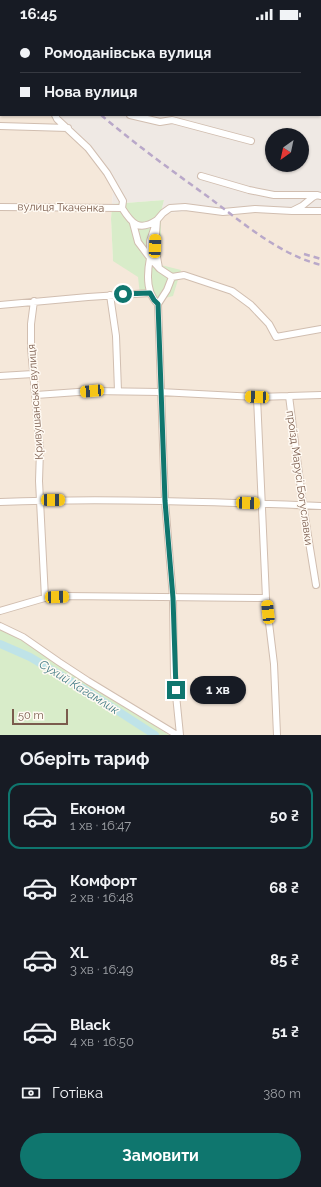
<!DOCTYPE html>
<html lang="uk">
<head>
<meta charset="utf-8">
<style>
  body { margin:0; font-family:Raleway,sans-serif; background:#242831; color:#f1f3f6; height:100vh; display:flex; flex-direction:column; font-size:15px; white-space:nowrap }
  * { box-sizing:border-box; margin:0 }
  p { font-size:13px; color:#9ea1a6 }
  .icon { flex:none; width:22px; height:22px; fill:none; stroke:currentColor; stroke-width:2; stroke-linecap:round; stroke-linejoin:round }
  .map { position:relative; height:707px; overflow:hidden }
  .sheet { display:flex; flex-direction:column; background:#171b24; flex:1 }
  .sheet>* { flex:none }
  .hud { position:absolute; left:0px; top:0px; width:321px; height:88px; box-shadow:0 1px 3px #0004; display:grid; align-content:center; height:88px; padding:0 20px; background:#171b24 }
  .needle { width:26px; rotate:213deg }
  .controls { position:absolute; left:265px; top:100px; display:grid; gap:8px }
  .controls a { display:grid; place-items:center; width:44px; height:44px; border-radius:50%; background:#171b24; box-shadow:0 1px 3px #0004; font-size:20px }
  .scale { position:absolute; left:12px; bottom:10px; width:56px; box-sizing:border-box; padding-left:4px; border:2px solid #7a5c4d; border-top:0; font-size:11px; line-height:14px; white-space:nowrap; color:#7a5c4d; -webkit-text-stroke:3px #fffaf3; paint-order:stroke }
  .end { position:absolute; width:18px; height:18px; margin:-9px; border:5px solid #0f766e; background:#fff; box-shadow:0 0 0 2px #fff }
  .from { border-radius:50% }
  .bubble { position:absolute; height:28px; border-radius:14px; background:#171b24; box-shadow:0 1px 3px #0004; font-size:13px; font-weight:700; line-height:28px; text-align:center }
  .car { position:absolute; width:12px; height:24px; margin:-12px -6px; border-radius:5px; box-shadow:0 0 3px 1px #0007; background:linear-gradient(#f5c518 24%,#345 0 40%,#f5c518 0 76%,#345 0 86%,#f5c518 0) }
  .hud b { display:flex; align-items:center; gap:14px; height:38px; font-size:15px }
  .hud b+b { border-top:1px solid #363941 }
  .hud i { width:10px; height:10px; background:#f1f3f6 }
  ul { padding:0; list-style:none }
  li { display:flex; align-items:center; gap:12px; height:66px; margin:0 8px 6px; padding:0 12px; border:2px solid transparent; border-radius:12px }
  li div { flex:1 }
  li b { display:block; font-size:15px }
  li em { font-style:normal; font-weight:700 }
  li.current { border-color:#0f766e }
  li>.icon { width:36px; height:36px; stroke-width:1.5 }
  h2 { padding:0 20px; font-size:18px; line-height:48px }
  .pay { display:flex; align-items:center; gap:10px; height:44px; padding:0 20px; font-size:15px }
  .pay p { margin-inline-start:auto }
  .button { display:flex; gap:8px; margin-top:auto; padding:8px 20px }
  .button a { flex:1; height:46px; border-radius:24px; background:#0f766e; color:#fff; font-size:16px; font-weight:700; line-height:46px; text-align:center }
  .status { display:flex; justify-content:space-between; align-items:center; height:28px; padding:0 20px; background:#171b24; direction:ltr }
  .status svg { height:11px; fill:currentColor }
  .map>svg:first-child { display:block }
</style>
</head>
<body>
<div class="status"><b>16:45</b><svg viewBox="0 0 49 12"><path d="M0 12V9h3v3zM5 12V6h3v6zM10 12V3h3v9zM15 12V0h3v12zM26 1h20v11H26zM47 4h2v5h-2z"/></svg></div>
<div class="map">
<svg width="321" height="707" viewBox="0 0 321 707">
  <rect width="100%" height="100%" fill="#fdf6ec"/>
  <path fill="#f5e8da" d="M0 40 1 41V87H52V91L67 102 86 121 109 152 113 165 111 191 113 233 161 237V190L168 185 186 183 226 187 263 184 321 186V707H169L141 688 74 648 35 620 0 602Z"/>
  <path fill="#efe9e4" fill-rule="evenodd" d="M0 0H321V186L263 184 226 187 186 183 168 185 161 190V184L164 172 112 176 113 165 109 152 86 121 67 102 52 91V87H320V1H1V41L0 40ZM272 107H302V137H272Z"/>
  <path fill="#d8ecc9" d="M164 172 161 184V237L181 242 173 268 165 270 140 267 138 249 113 233 111 191 112 176Z
    M0 602C26 610 50 632 73 647 104 668 138 686 169 707H0Z"/>
  <g fill="none" stroke-linecap="round" stroke-linejoin="round">
    <path stroke="#bfe3e8" stroke-width="8" d="M0 616 30 629 87 663 155 707"/>
    <g stroke="#d1beb0" stroke-width="8">
      <path id="street" d="M182 1V0
        M0 51H1
        M55 87 57 91 88 120 107 145 123 173 122 180
        M130 87 160 94 172 92 251 113
        M0 98 68 100
        M201 148 249 162 274 167H317
        M0 179 122 180
        M122 180C132 196 139 204 157 192L150 213V230L160 241 172 249 167 262 158 276 165 473 173 570 174 647 180 707
        M293 183H321
        M133 195 138 214 150 230C147 245 146 265 158 276
        M159 240 155 218 157 192 163 185 170 180 185 179 223 184 255 181 292 183 302 178 313 169 317 167 321 168
        M172 249 184 247 232 263 251 277 269 296 276 309 321 301
        M110 267 116 308 118 363
        M34 273 31 296V320L40 422 39 453 45 570
        M0 277 88 269 150 265
        M0 348 33 346
        M36 367 92 363 160 364 257 369 321 367
        M289 368 303 477 316 557
        M257 369 266 570 274 636 277 707
        M0 474C107 470 214 474 321 478
        M0 583 48 569 66 568 266 570
        M0 598 23 609 59 634 88 653 177 707"/>
    </g>
    <use href="#street" stroke="#fff" stroke-width="6"/>
    <path stroke="#b9a8c9" stroke-width="2.5" stroke-dasharray="6 4" stroke-linecap="butt" d="M25 0 26 1
      M47 1V0
      M0 55H1
      M101 87C135 116 171 142 207 168 242 194 278 226 321 237
      M304 226 321 231"/>
  </g>
  <g fill="none" stroke-linecap="round" stroke-linejoin="round">
    <path stroke="#0f766e" stroke-width="5" d="M123 266 150 265 154 272 158 276 165 473 173 570 176 662"/>
  </g>
  <g text-anchor="middle" stroke-width="3" stroke-linejoin="round" paint-order="stroke">
    <g font-size="11" fill="#7a5c4d" stroke="#fffaf3">
      <text transform="translate(61 179) rotate(1)" y="4">вулиця Ткаченка</text>
      <text transform="translate(35 374) rotate(-94)" y="4">Кривушанська вулиця</text>
      <text transform="translate(300 450) rotate(82)" y="4">проїзд Марусі Богуславки</text>
    </g>
    <g font-size="12" font-style="italic" fill="#437c86" stroke="#fffaf3">
      <text transform="translate(79 659) rotate(32)" y="4">Сухий Кагамлик</text>
    </g>
  </g>
</svg>
<div class="controls">
<a><svg class="needle" viewBox="-14 -14 28 28"><path d="M0-13l5 13h-10z" fill="#e53935"/><path d="M0 13l5-13h-10z" fill="#9ea1a6"/></svg></a>
</div>
<div class="scale">50 m</div>
<i class="end from" style="left:123px;top:266px"></i>
<i class="end" style="left:176px;top:662px"></i>
<div class="bubble" style="left:190px;top:648px;width:56px">1 хв</div>
<i class="car" style="left:155px;top:218px;rotate:2deg"></i>
<i class="car" style="left:92px;top:363px;rotate:265deg"></i>
<i class="car" style="left:257px;top:369px;rotate:273deg"></i>
<i class="car" style="left:53px;top:472px;rotate:90deg"></i>
<i class="car" style="left:248px;top:475px;rotate:92deg"></i>
<i class="car" style="left:57px;top:569px;rotate:88deg"></i>
<i class="car" style="left:268px;top:584px;rotate:354deg"></i>
<div class="hud">
<b><i class="from"></i>Ромоданівська вулиця</b>
<b><i></i>Нова вулиця</b>
</div>
</div>
<section class="sheet">
<h2>Оберіть тариф</h2>
<ul>
<li class="current"><svg class="icon" aria-label="car" viewBox="0 0 24 24"><path d="M5 17H2v-5l4-1 3-4h7l3 4 3 1v5h-3M9 17h6M6 11h13"/><circle cx="7" cy="17" r="2"/><circle cx="17" cy="17" r="2"/></svg><div><b>Економ</b><p>1 хв · 16:47</p></div><em>50 ₴</em></li>
<li><svg class="icon" aria-label="car" viewBox="0 0 24 24"><path d="M5 17H2v-5l4-1 3-4h7l3 4 3 1v5h-3M9 17h6M6 11h13"/><circle cx="7" cy="17" r="2"/><circle cx="17" cy="17" r="2"/></svg><div><b>Комфорт</b><p>2 хв · 16:48</p></div><em>68 ₴</em></li>
<li><svg class="icon" aria-label="car" viewBox="0 0 24 24"><path d="M5 17H2v-5l4-1 3-4h7l3 4 3 1v5h-3M9 17h6M6 11h13"/><circle cx="7" cy="17" r="2"/><circle cx="17" cy="17" r="2"/></svg><div><b>XL</b><p>3 хв · 16:49</p></div><em>85 ₴</em></li>
<li><svg class="icon" aria-label="car" viewBox="0 0 24 24"><path d="M5 17H2v-5l4-1 3-4h7l3 4 3 1v5h-3M9 17h6M6 11h13"/><circle cx="7" cy="17" r="2"/><circle cx="17" cy="17" r="2"/></svg><div><b>Black</b><p>4 хв · 16:50</p></div><em>51 ₴</em></li>
</ul>
<div class="pay"><svg class="icon" aria-label="cash" viewBox="0 0 24 24"><path d="M3 7h18v10H3z"/><circle cx="12" cy="12" r="2"/></svg>Готівка<p>380 m</p></div>
<div class="button"><a>Замовити</a></div>
</section>
</body>
</html>
